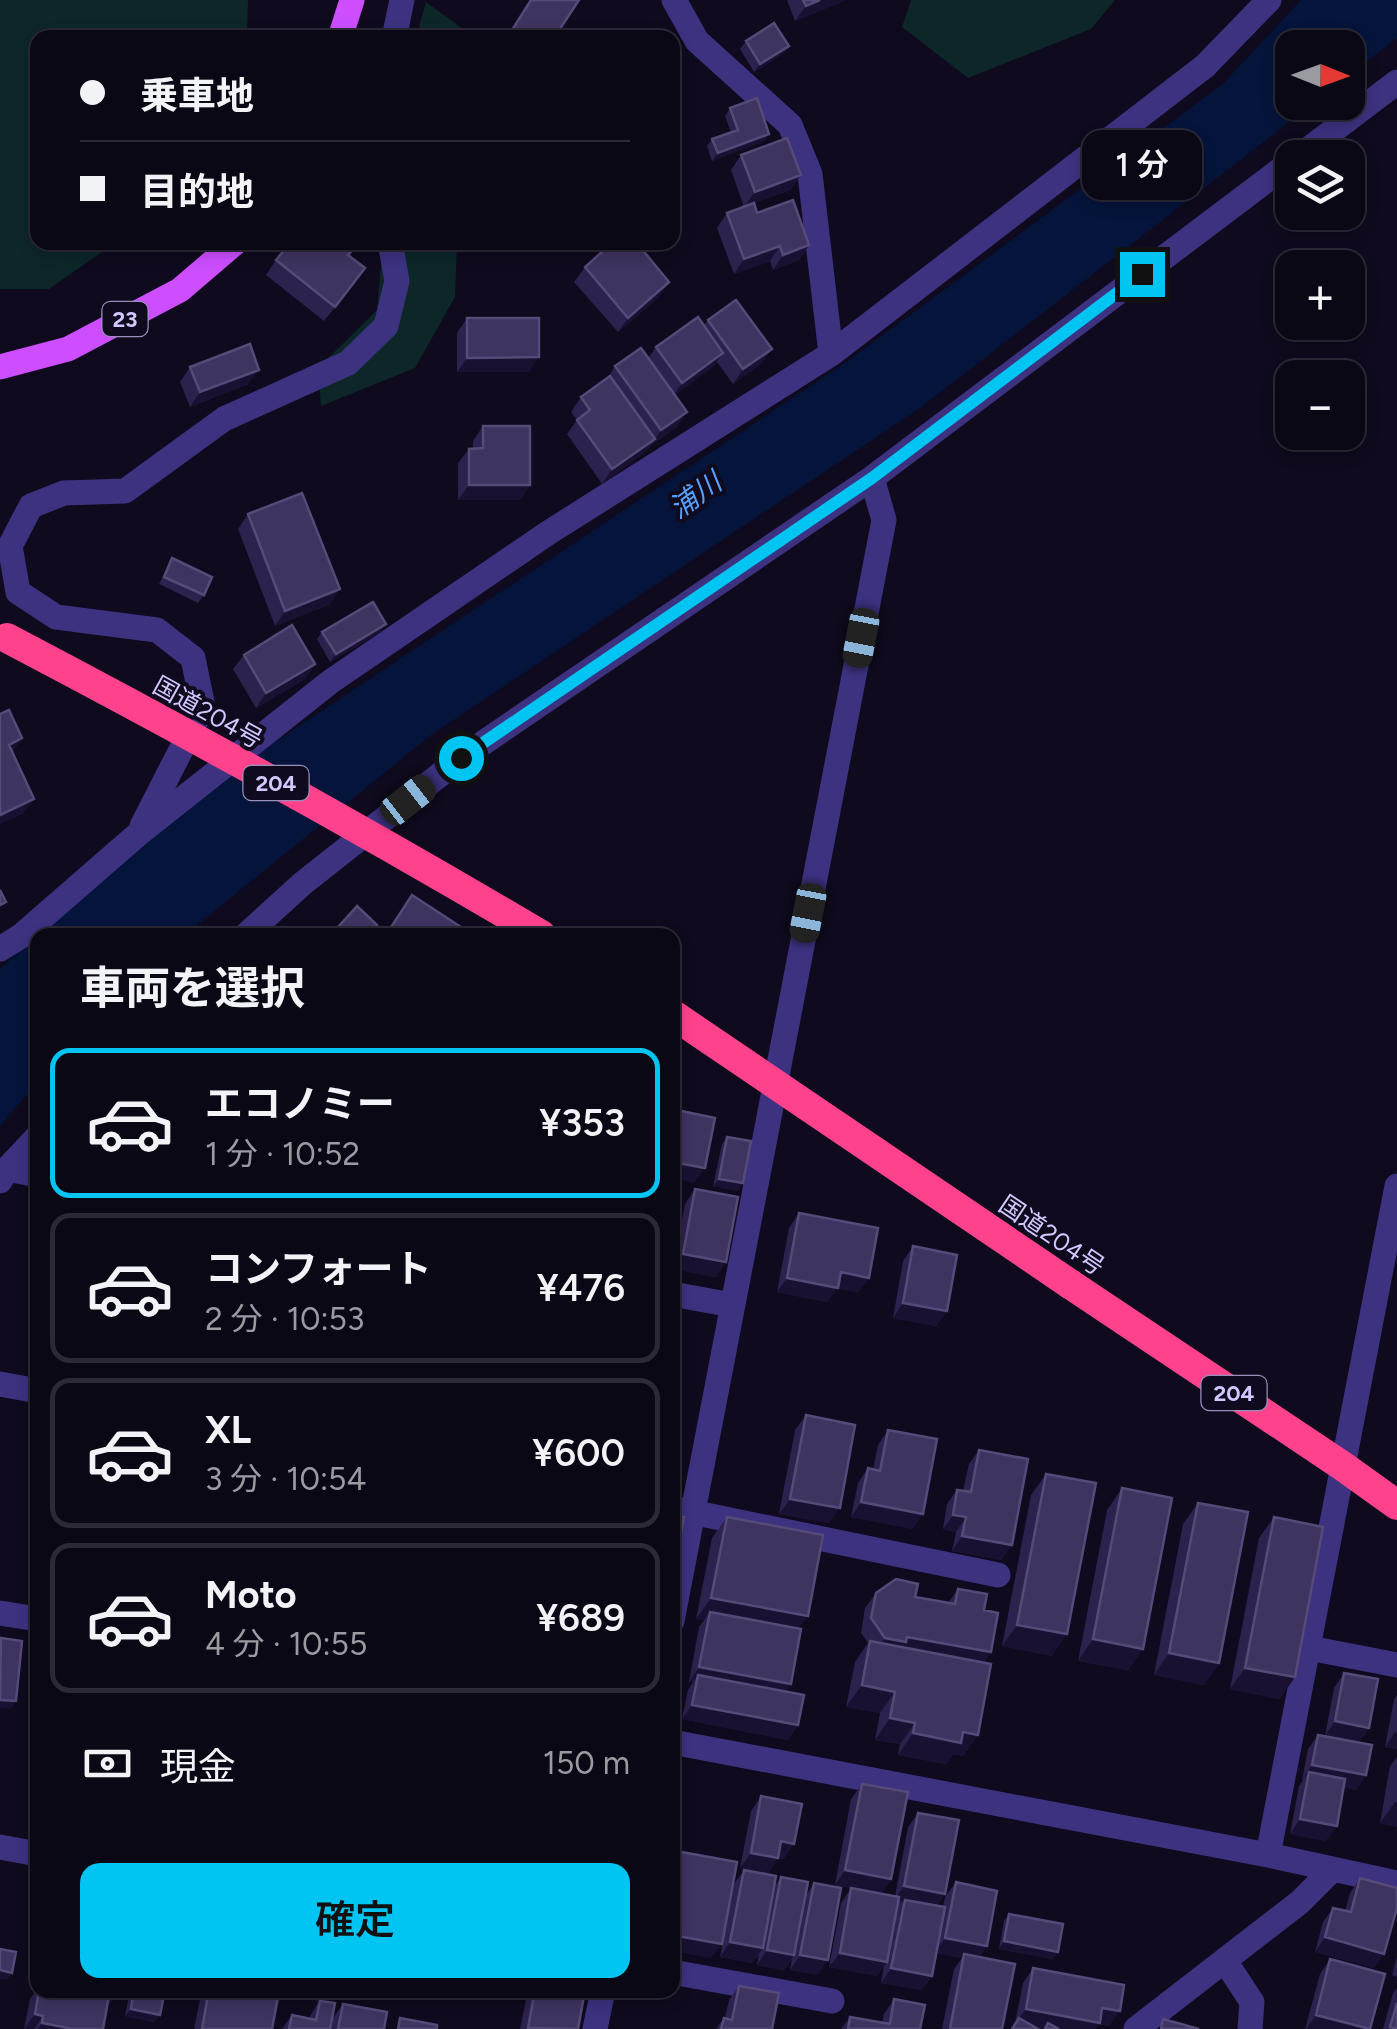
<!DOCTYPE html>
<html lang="ja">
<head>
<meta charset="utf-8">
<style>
  body { margin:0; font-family:Figtree,"Noto Sans JP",sans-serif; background:#191623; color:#f1f3f6; height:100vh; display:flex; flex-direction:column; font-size:38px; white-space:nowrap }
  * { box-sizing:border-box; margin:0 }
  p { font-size:32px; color:#9a9aa1 }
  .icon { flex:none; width:55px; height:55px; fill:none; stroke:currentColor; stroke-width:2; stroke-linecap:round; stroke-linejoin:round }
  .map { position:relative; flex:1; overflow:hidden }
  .panel { position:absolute; left:30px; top:928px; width:650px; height:1070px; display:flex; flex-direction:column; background:#0b0816; border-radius:20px; box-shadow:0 5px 15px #0003,0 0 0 2px #2b2935 }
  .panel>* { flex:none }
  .guide { position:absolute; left:30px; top:30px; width:650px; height:220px; border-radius:20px; box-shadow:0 5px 15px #0003,0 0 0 2px #2b2935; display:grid; align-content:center; height:220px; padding:0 50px; background:#0b0816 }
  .needle { width:65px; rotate:91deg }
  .fabs { position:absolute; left:1275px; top:30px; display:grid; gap:20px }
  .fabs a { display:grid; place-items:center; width:90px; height:90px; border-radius:20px; background:#0b0816; box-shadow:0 5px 15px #0003,0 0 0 2px #2b2935; font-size:50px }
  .end { position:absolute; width:45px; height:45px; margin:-22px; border:12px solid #00c4f2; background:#111; box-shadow:0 0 0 5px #111 }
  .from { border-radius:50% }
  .bubble { position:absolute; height:70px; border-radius:20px; background:#0b0816; box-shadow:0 5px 15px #0003,0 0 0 2px #2b2935; font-size:32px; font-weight:600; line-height:70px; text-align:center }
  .car { position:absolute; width:30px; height:60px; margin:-30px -15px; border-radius:12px; box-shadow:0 0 8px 2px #0007; background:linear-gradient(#222 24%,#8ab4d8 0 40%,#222 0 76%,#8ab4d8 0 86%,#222 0) }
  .guide b { display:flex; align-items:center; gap:35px; height:95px; font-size:38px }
  .guide b+b { border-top:2px solid #2b2935 }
  .guide i { width:25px; height:25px; background:#f1f3f6 }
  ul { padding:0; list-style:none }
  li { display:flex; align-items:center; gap:30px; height:150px; margin:0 20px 15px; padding:0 30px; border:5px solid #2b2935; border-radius:20px }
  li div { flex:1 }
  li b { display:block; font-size:38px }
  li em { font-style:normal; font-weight:600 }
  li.on { border-color:#00c4f2 }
  li>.icon { width:90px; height:90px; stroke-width:1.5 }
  h2 { padding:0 50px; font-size:45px; line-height:120px }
  .pay { display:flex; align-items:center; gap:25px; height:110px; padding:0 50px; font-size:38px }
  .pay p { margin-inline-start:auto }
  .cta { display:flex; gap:20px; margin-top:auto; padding:20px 50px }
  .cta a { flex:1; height:115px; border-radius:20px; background:#00c4f2; color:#111; font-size:40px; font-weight:600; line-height:115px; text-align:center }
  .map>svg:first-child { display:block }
</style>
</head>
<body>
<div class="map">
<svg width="1397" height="2029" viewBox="0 0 1397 2029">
  <rect width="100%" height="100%" fill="#0f0a1d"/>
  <path fill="#0d2628" d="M0 0H248L247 37 38 38V242L115 243 49 289H0Z
    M911 0H1115L1091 29 968 78 902 27Z
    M426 2 466 31V37H416Z
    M383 243H457L455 297 415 368 321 406 318 368 377 310Z"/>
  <path fill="#05143b" d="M1301 0H1397V38L1348 76V48H1292V102L1314 103 920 408 431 735 185 935H38L37 1083 0 1126V969L185 802 845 363 1223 84Z"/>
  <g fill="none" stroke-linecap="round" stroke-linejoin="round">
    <path stroke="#3c3280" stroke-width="25" d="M674 0 697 41 790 125 810 174 831 354
      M394 38 402 0
      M1297 158 1397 82
      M142 826 203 707 193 658 157 630 56 617 18 592 10 546 31 506 64 493 125 491 224 419 348 363 386 326 397 281 390 242
      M246 935 302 884 461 758 872 478 1292 161
      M0 949 21 936 137 835 330 682 548 533 831 354 1205 66 1269 0
      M7 1169 38 1175
      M0 1181 7 1169 38 1136
      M672 1294 732 1305
      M0 1384 38 1391
      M672 1508 998 1575
      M0 1613 38 1619
      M672 1621 884 520 872 478
      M1309 1648 1397 1665
      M672 1742 1268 1855 1397 1883
      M0 1847 38 1854
      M1268 1855 1397 1186
      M1225 1961 1252 2002 1250 2029
      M672 1972 832 2001
      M595 2029 603 1990
      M1136 2029 1300 1902 1333 1869"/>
    <path stroke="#cc4eff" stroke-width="25" d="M340 38 352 0
      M0 367 68 349 180 290 236 242"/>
    <path stroke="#ff428b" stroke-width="30" d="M1070 1284 1344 1467 1397 1505"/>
    <path stroke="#ff428b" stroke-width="30" d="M7 638C188 733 366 831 541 935
      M672 1014 1070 1284"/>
  </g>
  <path fill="#2d214d" d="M787 0H846L795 21Z
    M746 41 784 53 754 72 740 49Z
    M730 108 769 134 764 141 712 161 707 146 712 139 731 132 725 116Z
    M741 155 801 175 790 190 754 203 757 213 809 245 799 260 773 270 770 261 734 274 717 228 727 213 744 207 731 170Z
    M357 245 349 255 355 283 324 321 266 275 276 260Z
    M585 267 659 297 618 332 574 282Z
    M467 318 529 372H457V333Z
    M708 320 761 364 733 384 717 362 713 367 675 395 677 427 651 445 644 453 602 484 567 434 577 420 571 412 581 397 607 379 615 366 648 358 656 347 704 325Z
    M190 367 248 384 190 407 180 382Z
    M483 426 530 485 520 500H458V463L469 449H473V441Z
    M248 514 330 604 275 626 238 529Z
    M172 558 204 595 198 603 159 584Z
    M322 632H381L330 662 317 639Z
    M244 655 315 664 305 679 256 708 233 669Z
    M727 1137 738 1191 713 1186 722 1144Z
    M695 1189 726 1262 716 1277 673 1269 685 1204Z
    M799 1213 859 1292 837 1288 827 1302 777 1292 789 1228Z
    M913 1246 947 1311 936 1326 893 1318 903 1261Z
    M806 1415 829 1523 779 1514 795 1430Z
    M888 1430 913 1529 851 1517 858 1483 868 1468 873 1469 878 1445Z
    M979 1450 1002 1560 952 1551 956 1532 943 1529 947 1504 957 1490 963 1491 969 1464Z
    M1046 1474 1052 1656 1002 1646 1031 1495Z
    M1122 1488 1143 1649 1128 1670 1078 1661 1107 1510Z
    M1198 1503 1219 1663 1204 1685 1154 1675 1183 1524Z
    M727 1517 798 1629 786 1691 798 1725 788 1740 682 1719 688 1690 693 1682H689L699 1627 704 1620 696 1619 712 1538Z
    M1274 1517 1280 1699 1230 1689 1259 1538Z
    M958 1589 984 1610 991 1652 984 1662 978 1735 963 1756 953 1754 946 1764 898 1755 900 1744 875 1740 880 1713 846 1707 855 1662 868 1643 861 1633 865 1608 876 1593 915 1597 948 1603Z
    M1344 1673 1369 1728 1359 1742 1325 1736 1334 1688Z
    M1397 1695V1749L1385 1747 1394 1699Z
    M1318 1735 1366 1775 1356 1790 1344 1787 1326 1841 1290 1834 1299 1786 1303 1780H1302L1308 1749Z
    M1397 1757V1827L1380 1823 1390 1766Z
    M862 1784 891 1879 881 1894 895 1896 908 1827 918 1813 937 1906 943 1907 945 1897 956 1882 987 1946 979 1957 1002 2029H942L954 1969 962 1958 937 1953 932 1976 922 1990 881 1983 884 1965 877 1976 829 1967 841 1903 851 1888 835 1885 851 1799Z
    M761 1796 784 1859 778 1858 768 1873 740 1868 751 1811Z
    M744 1870 774 1887 781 1877 806 1895 814 1883 818 1975 790 1970 792 1959 784 1970 757 1965 759 1954 752 1963 720 1957 734 1884Z
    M1360 1878 1374 1968 1315 1952 1323 1922 1333 1908 1345 1911 1350 1893Z
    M1009 1914 1053 1959 999 1949 1004 1921Z
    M1397 1956V1977L1392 1975Z
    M1330 1959 1370 2029H1305L1320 1974Z
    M1033 1968 1109 2026 1099 2024 1095 2029H1044L1035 2027 1038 2029H1011L1015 2023 1023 1983Z
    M739 1986 772 2029H716L724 2018H725L729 2000Z
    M38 1988V1990H119L107 2007 103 2029H24L30 1999Z
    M1397 1988V2029H1383L1393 1993Z
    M130 1990H165L160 2015 154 2022 125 2016Z
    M204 1990H267L272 2029H194L201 1994Z
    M284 1990H335L327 2002 330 2029 309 2018 319 2001 283 1994Z
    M528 1990H585L578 2029H520Z
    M894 1999 920 2029H841L850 2017 882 2023 884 2014Z
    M343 2004 384 2029H331L333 2018Z
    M292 2015 289 2029H282Z"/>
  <path fill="#1a1132" d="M820 0H846L795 21 806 6Z
    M789 46 784 53 754 72 760 64Z
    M769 134 764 141 712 161 718 153Z
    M801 175 790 190 744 207 755 192Z
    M809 245 799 260 773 270 783 255Z
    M780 246 770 261 734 274 744 259Z
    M669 282 659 297 618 332 628 318Z
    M772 349 761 364 733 384 743 369Z
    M723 353 713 367 671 398 682 383Z
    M539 357 529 372H457L467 358Z
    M259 370 248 384 190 407 200 392Z
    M687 412 677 427 651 445 661 430Z
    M655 439 644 453 602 484 612 469Z
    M469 485H530L520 500H458Z
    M340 589 330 604 275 626 285 611Z
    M386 624 381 632 330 662 336 654Z
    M315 664 305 679 256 708 266 693Z
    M22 738 12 753 9 745Z
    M34 799 23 814 0 824V815Z
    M672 1162 705 1168 694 1183 672 1178Z
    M719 1179 743 1183 738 1191 713 1186Z
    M683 1254 726 1262 716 1277 673 1269Z
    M841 1272 869 1278 859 1292 837 1288 827 1302 777 1292 787 1278Z
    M903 1303 947 1311 936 1326 893 1318Z
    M790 1499 840 1508 829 1523 779 1514Z
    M861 1502 923 1514 913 1529 851 1517Z
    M953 1515 966 1517 956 1532 943 1529Z
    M962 1536 1012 1545 1002 1560 952 1551Z
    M711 1598 808 1616 792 1637 710 1612 704 1620 696 1619Z
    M1017 1625 1067 1634 1052 1656 1002 1646Z
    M907 1637 991 1652 981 1667 875 1653 885 1638Z
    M1093 1639 1143 1649 1128 1670 1078 1661Z
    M1169 1653 1219 1663 1204 1685 1154 1675Z
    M699 1667 791 1684 781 1699 698 1675 693 1682H689Z
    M1245 1668 1295 1677 1280 1699 1230 1689Z
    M862 1685 895 1692 880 1713 846 1707Z
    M0 1700 16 1701 11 1709 0 1708Z
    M692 1705 798 1725 788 1740 682 1719Z
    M890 1718 915 1723 900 1744 875 1740Z
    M1335 1721 1369 1728 1359 1742 1325 1736Z
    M963 1732 978 1735 963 1756 953 1754 946 1764 898 1755 913 1733Z
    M1395 1732 1397 1733V1749L1385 1747Z
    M1312 1765 1366 1775 1356 1790 1307 1780 1309 1772 1302 1780Z
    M1395 1802H1397V1827L1380 1823Z
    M1300 1819 1337 1826 1326 1841 1290 1834Z
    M781 1841 794 1844 784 1859 771 1856Z
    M751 1853 778 1858 768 1873 740 1868Z
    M845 1870 891 1879 881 1894 835 1885Z
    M904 1886 945 1894 935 1909 905 1900 903 1902 894 1900Z
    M672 1935 722 1944 711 1958 672 1951Z
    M1325 1937 1384 1954 1374 1968 1315 1952Z
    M945 1938 987 1946 976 1960 964 1954 962 1958 935 1953Z
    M1004 1941 1058 1952 1053 1959 999 1949Z
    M730 1942 763 1948 752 1963 720 1957Z
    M767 1950 794 1955 784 1970 757 1965Z
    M840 1953 887 1962 877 1976 829 1967Z
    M800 1955 828 1960 818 1975 790 1970Z
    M891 1968 932 1976 922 1990 881 1983Z
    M0 1970 12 1973 7 1980 0 1979Z
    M110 1990 119 1992 108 2007 100 2005Z
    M286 1990H335L327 2002 283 1994Z
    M1102 2008 1120 2011 1109 2026 1099 2024 1095 2029H1045L1015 2023 1026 2009Z
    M131 2009 160 2015 154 2022 125 2016Z
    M35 2014 43 2016 34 2029H24Z
    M1316 2015 1366 2029H1306Z
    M42 2023 73 2029H38Z"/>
  <path fill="#3f3360" stroke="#564a79" stroke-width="2.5" d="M531 0H579L554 38H507Z
    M803 0H820L806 6Z
    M774 23 789 46 760 64 746 41Z
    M757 98 769 134 718 153 712 139 738 130 730 108Z
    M787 138 801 175 755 192 741 155Z
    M793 200 809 245 783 255 780 246 744 259 727 213 754 203 757 213Z
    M291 242H354L357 245 348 255 365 268 335 307 276 260Z
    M613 242H636L669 282 628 318 585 267Z
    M736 300 772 349 743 369 708 320Z
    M698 317 723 353 682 383 656 347Z
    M467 318H539V357L467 358Z
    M250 344 259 370 200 392 190 367Z
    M641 348 687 412 661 430 615 366Z
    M610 376 655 439 612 469 577 420 590 410 581 397Z
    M483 426H530V485H469V449L483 448Z
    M302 493 340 589 285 611 248 514Z
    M172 558 212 577 204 595 164 577Z
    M373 602 386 624 336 654 322 632Z
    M292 625 315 664 266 693 244 655Z
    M9 710 22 738 9 745 34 799 0 815V714Z
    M0 890 6 902 0 905Z
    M412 895 473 935H386Z
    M357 906 377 925 367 935H331Z
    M672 1109 715 1118 705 1168 672 1162Z
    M727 1137 751 1141 743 1183 719 1179Z
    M695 1189 738 1197 726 1262 683 1254Z
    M799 1213 878 1228 869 1278 841 1272 838 1288 787 1278Z
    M913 1246 957 1255 947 1311 903 1303Z
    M806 1415 855 1425 840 1508 790 1499Z
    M888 1430 937 1439 923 1514 861 1502 868 1468 880 1471Z
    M979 1450 1028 1459 1012 1545 962 1536 966 1517 953 1515 957 1490 971 1492Z
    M1046 1474 1096 1483 1067 1634 1017 1625Z
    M1122 1488 1172 1498 1143 1649 1093 1639Z
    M1198 1503 1248 1512 1219 1663 1169 1653Z
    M672 1515 684 1517 672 1579Z
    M727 1517 823 1535 808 1616 711 1598Z
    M1274 1517 1323 1527 1295 1677 1245 1668Z
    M896 1579 918 1584 915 1597 955 1604 958 1589 987 1594 984 1610 998 1613 991 1652 907 1637 906 1642 885 1638 871 1618 876 1593Z
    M710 1612 801 1629 791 1684 699 1667Z
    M1 1638 22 1641 16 1701 0 1700Z
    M870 1641 991 1664 978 1735 963 1732 961 1743 913 1733 915 1723 890 1718 895 1692 862 1685Z
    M1344 1673 1378 1679 1369 1728 1335 1721Z
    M698 1675 804 1695 798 1725 692 1705Z
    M1318 1735 1372 1745 1366 1775 1312 1765Z
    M1309 1772 1345 1779 1337 1826 1300 1819Z
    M862 1784 908 1792 891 1879 845 1870Z
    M761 1796 802 1804 794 1844 781 1841 778 1858 751 1853Z
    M918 1813 959 1820 945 1894 904 1886Z
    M676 1851 737 1862 722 1944 672 1935V1868Z
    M744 1870 776 1876 763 1948 730 1942Z
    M781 1877 808 1882 794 1955 767 1950Z
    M1360 1878 1397 1888V1908L1384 1954 1325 1937 1333 1908 1351 1912Z
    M956 1882 997 1891 987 1946 945 1938Z
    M814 1883 841 1888 828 1960 800 1955Z
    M851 1888 899 1897 887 1962 840 1953Z
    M905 1900 945 1907 932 1976 891 1968Z
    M1009 1914 1063 1924 1058 1952 1004 1941Z
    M0 1949 16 1952 12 1973 0 1970Z
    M964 1954 1015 1964 1002 2029H950Z
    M1330 1959 1385 1974 1370 2029 1316 2015Z
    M1033 1968 1124 1985 1120 2011 1102 2008 1100 2023 1026 2009Z
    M739 1986 779 1993 772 2029H721L724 2018 732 2020Z
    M39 1990H119V1992L110 1990 103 2029H73L42 2023 43 2016 35 2014Z
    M134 1990H165L160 2015 131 2009Z
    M209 1990H267L279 1992 272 2029H202Z
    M535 1990H585L578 2029 528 2028Z
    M894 1999 925 2005 920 2029H848L850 2017 890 2024Z
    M320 2001 335 2003 330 2029H289L292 2015 316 2020Z
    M1397 2003V2029L1390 2027Z
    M343 2004 387 2012 384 2029H338Z
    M400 2018 437 2025V2029H398Z
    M1019 2018 1038 2029H1012Z
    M1163 2019 1199 2029H1161Z
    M1048 2023 1059 2029H1045Z"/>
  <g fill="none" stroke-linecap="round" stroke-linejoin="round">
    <path stroke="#00c4f2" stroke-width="12" d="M461 758 872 478 1142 274"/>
  </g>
  <g text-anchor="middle" stroke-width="8" stroke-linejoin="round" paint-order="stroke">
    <g fill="#0f0a1d" stroke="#988ebb" stroke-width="2.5">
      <rect x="102.5" y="302" width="45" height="34" rx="8"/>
      <rect x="243.5" y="766" width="65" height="34" rx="8"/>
      <rect x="1201.5" y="1376" width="65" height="34" rx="8"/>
    </g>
    <g font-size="22" font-weight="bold" fill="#d2c7ff">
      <text x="125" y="327">23</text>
      <text x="276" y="791">204</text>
      <text x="1234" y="1401">204</text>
    </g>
    <g font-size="25" fill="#d2c7ff" stroke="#0f0a1d">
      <text transform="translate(208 712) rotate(29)" y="9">国道204号</text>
      <text transform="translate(1052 1235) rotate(34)" y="9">国道204号</text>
    </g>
    <g font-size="28" font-style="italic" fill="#55a1ff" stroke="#0f0a1d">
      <text transform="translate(695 495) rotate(-36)" y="10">浦川</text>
    </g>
  </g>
</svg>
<div class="fabs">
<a><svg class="needle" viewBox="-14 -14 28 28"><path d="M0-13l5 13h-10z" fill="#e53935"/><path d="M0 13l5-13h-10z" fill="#9a9aa1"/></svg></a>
<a><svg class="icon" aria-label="layers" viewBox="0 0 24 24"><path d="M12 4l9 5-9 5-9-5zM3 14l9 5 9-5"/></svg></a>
<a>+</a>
<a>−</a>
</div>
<i class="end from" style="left:461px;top:758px"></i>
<i class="end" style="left:1142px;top:274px"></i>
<div class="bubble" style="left:1082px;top:130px;width:120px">1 分</div>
<i class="car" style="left:861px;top:638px;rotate:191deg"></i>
<i class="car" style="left:408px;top:800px;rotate:52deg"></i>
<i class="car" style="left:808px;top:913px;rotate:191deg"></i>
<div class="guide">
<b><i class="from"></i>乗車地</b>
<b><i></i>目的地</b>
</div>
<section class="panel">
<h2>車両を選択</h2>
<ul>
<li class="on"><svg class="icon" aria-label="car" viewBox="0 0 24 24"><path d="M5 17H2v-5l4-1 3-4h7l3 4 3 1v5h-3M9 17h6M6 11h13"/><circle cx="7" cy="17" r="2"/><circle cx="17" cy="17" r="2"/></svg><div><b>エコノミー</b><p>1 分 · 10:52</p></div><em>¥353</em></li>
<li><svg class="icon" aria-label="car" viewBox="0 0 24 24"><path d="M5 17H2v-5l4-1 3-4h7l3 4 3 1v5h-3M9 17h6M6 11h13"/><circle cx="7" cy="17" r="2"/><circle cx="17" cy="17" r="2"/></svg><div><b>コンフォート</b><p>2 分 · 10:53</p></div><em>¥476</em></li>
<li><svg class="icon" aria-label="car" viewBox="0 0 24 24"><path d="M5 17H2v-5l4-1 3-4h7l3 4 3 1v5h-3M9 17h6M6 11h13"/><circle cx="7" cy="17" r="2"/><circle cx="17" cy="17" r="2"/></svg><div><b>XL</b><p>3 分 · 10:54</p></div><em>¥600</em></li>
<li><svg class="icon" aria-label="car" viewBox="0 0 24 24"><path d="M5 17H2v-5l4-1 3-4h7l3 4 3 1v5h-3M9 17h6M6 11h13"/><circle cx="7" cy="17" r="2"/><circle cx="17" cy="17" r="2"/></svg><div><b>Moto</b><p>4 分 · 10:55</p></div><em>¥689</em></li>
</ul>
<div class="pay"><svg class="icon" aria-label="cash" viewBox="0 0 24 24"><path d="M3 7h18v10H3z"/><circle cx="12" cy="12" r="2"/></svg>現金<p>150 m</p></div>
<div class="cta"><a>確定</a></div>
</section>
</div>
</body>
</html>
